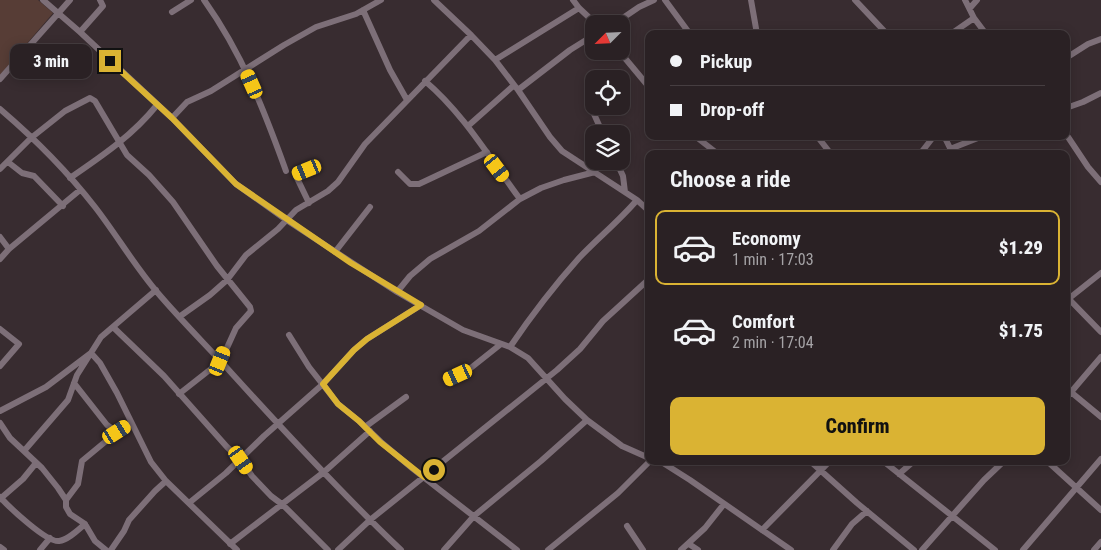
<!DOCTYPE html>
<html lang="en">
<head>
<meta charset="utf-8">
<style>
  body { margin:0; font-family:"Roboto Condensed",sans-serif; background:#32292c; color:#f1f3f6; height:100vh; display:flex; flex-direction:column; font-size:19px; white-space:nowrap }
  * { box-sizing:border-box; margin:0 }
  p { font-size:16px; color:#a5a3a6 }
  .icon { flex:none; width:28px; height:28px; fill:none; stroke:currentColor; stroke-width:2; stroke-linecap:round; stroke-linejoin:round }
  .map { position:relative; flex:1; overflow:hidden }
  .sheet { position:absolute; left:645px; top:150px; width:425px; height:315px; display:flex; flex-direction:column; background:#2a2124; border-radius:10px; box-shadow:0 2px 12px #0003,0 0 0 1px #463e41 }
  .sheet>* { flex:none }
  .top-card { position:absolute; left:645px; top:30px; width:425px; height:110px; border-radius:10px; box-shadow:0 2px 12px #0003,0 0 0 1px #463e41; display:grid; align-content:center; height:110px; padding:0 25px; background:#2a2124 }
  .needle { width:32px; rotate:246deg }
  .tools { position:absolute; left:585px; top:15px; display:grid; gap:10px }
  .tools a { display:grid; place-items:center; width:45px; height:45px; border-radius:10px; background:#2a2124; box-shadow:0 2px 12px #0003,0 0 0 1px #463e41; font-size:25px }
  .end { position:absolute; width:22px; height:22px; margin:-11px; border:6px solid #dab333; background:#111; box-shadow:0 0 0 2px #111 }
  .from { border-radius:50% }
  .bubble { position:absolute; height:35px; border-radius:10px; background:#2a2124; box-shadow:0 2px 12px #0003,0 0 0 1px #463e41; font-size:16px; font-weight:800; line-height:35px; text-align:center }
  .car { position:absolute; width:15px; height:30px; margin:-15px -8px; border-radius:6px; box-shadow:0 0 4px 1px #0007; background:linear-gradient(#f5c518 24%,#345 0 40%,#f5c518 0 76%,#345 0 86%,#f5c518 0) }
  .top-card b { display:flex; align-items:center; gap:18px; height:48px; font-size:19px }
  .top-card b+b { border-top:1px solid #463e41 }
  .top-card i { width:12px; height:12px; background:#f1f3f6 }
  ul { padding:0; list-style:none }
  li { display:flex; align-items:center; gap:15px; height:75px; margin:0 10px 8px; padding:0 15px; border:2px solid transparent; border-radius:10px }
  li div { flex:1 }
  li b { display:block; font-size:19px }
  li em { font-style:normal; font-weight:800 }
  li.active { border-color:#dab333 }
  li>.icon { width:45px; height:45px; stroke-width:1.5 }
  h2 { padding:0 25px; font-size:22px; line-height:60px }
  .primary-button { display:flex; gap:10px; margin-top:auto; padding:10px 25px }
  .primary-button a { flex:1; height:58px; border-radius:10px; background:#dab333; color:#111; font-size:20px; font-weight:800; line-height:58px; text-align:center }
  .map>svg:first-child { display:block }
</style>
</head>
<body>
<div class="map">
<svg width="1101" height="550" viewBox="0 0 1101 550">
  <rect width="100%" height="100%" fill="#382c30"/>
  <path fill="#573d36" d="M0 0H38L53 13 0 75Z"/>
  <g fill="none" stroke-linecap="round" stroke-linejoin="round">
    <path stroke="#7d6f78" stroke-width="6" d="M43 0 80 32 172 118 236 184 285 219 397 292 463 330 510 347 528 358 565 399 587 420 622 446 649 458
      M204 0C242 53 264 110 286 171
      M434 0 471 35 495 60 518 90 550 137 562 151 637 200 649 211
      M573 0 579 8 596 24
      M665 0 690 34
      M751 0 757 34
      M855 0 887 34
      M965 0 974 18 986 34
      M970 8 977 0
      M363 10 390 70 407 100
      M172 12 191 0
      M614 24 639 7 654 0
      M80 32 103 6 100 0
      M951 34 974 18
      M619 51 649 87
      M1066 58 1088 44 1101 39
      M495 60 579 8
      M0 79 70 0
      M425 81C464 114 490 159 520 199
      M518 90 570 50 594 35
      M590 96 594 114 603 134
      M1066 108 1083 102 1101 93
      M0 109C34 138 67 171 95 207 116 234 134 265 157 292 179 318 203 342 226 367 283 430 340 492 401 550
      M172 118 187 102 211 91 284 45 316 27 356 14 381 0
      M468 126 513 86
      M1066 134 1088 167 1101 182
      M695 136 718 154
      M817 136 831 154
      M944 136 953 154
      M950 149 983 136
      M920 154 934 136
      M616 161 623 176 625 192
      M8 162 22 173 34 176 63 206
      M0 169 31 138 65 111 90 98 95 101 127 155 149 175 173 202 217 266 250 307 251 311 236 328 221 361 179 394
      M398 172 410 184H419L487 152
      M70 178C102 156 132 136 157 105
      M309 203 296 176 318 165
      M0 237 9 249
      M335 252 370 207
      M0 259 9 249 80 190
      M397 292 410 276 430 259 479 231 520 199 541 188 564 180 595 172
      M1066 296 1101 332
      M1067 300 1101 273
      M179 317 210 295 227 280 246 255 278 229 296 210 328 191 338 182 365 144 471 35
      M113 327 164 376 227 447 241 460 252 476 271 496 283 505 328 550
      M0 329 19 344 0 366
      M289 335 309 367 338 404 359 421 381 442 413 469 517 550
      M510 347C531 316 554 286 579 258 598 238 619 221 637 200
      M449 379 467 371 501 344
      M74 383 107 425 117 432
      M1066 388 1101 417
      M1066 398 1101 357
      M0 411 46 387 91 353 100 363 117 393 151 462 166 481 237 550
      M0 423 10 438 42 468 58 488 66 500V507L70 514 85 524 95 541 106 550
      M365 427 406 397
      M24 451 68 400 77 375 101 337 156 290
      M660 461 690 480 791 550
      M810 461 857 503 914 550
      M883 461 995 550
      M1047 461 1101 510
      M899 474 914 461
      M0 497C9 507 47 543 59 541 68 540 78 530 85 524
      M0 499 23 479 36 463
      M66 500 78 484 82 461 117 432 131 423
      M189 503 226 473 264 436 323 384 354 350 367 339 421 305
      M627 526 643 550
      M762 530 830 461
      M230 544 324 472 370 431
      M689 544 698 550
      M0 547 4 550
      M40 550 50 538
      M111 550 124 531 129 520 155 491 166 481
      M338 550 370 520 557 370 580 349 603 321 649 279
      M444 550 474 516 541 461 587 420
      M548 550 618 493 650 461
      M681 550 705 528 724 504
      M833 550 852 524 867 511
      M922 550 984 480 1004 461
      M1023 550 1101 459
      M1094 550 1101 542"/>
  </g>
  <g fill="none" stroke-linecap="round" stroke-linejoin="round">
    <path stroke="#dab333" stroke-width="6" d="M110 61 172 118 236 184 351 263 421 305 367 339 354 350 323 384 338 404 359 421 380 442 424 477 434 470"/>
  </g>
</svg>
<div class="tools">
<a><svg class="needle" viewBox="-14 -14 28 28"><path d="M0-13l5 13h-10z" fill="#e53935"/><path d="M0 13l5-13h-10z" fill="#a5a3a6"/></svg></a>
<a><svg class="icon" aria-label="locate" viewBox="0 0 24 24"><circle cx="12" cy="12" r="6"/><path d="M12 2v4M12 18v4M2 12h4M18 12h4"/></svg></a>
<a><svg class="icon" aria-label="layers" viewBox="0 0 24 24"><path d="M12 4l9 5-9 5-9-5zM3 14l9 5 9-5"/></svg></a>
</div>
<i class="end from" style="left:434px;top:470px"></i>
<i class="end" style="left:110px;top:61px"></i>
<div class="bubble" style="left:10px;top:44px;width:82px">3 min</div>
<i class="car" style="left:252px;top:84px;rotate:336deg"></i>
<i class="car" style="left:497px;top:168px;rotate:143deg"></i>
<i class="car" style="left:307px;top:170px;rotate:248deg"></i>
<i class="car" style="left:220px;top:361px;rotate:22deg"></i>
<i class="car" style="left:458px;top:375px;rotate:245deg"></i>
<i class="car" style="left:117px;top:432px;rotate:58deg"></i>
<i class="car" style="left:241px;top:460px;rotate:145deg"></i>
<div class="top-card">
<b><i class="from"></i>Pickup</b>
<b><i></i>Drop-off</b>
</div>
<section class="sheet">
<h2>Choose a ride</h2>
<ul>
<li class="active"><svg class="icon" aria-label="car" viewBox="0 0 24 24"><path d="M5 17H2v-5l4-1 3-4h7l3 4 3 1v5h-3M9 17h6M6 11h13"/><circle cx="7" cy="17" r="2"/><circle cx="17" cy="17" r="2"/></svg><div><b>Economy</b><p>1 min · 17:03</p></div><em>$1.29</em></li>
<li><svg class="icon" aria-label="car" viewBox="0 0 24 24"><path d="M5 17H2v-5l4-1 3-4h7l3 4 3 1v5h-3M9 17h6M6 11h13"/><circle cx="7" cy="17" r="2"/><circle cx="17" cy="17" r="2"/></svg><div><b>Comfort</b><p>2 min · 17:04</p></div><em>$1.75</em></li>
</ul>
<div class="primary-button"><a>Confirm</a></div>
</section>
</div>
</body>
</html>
